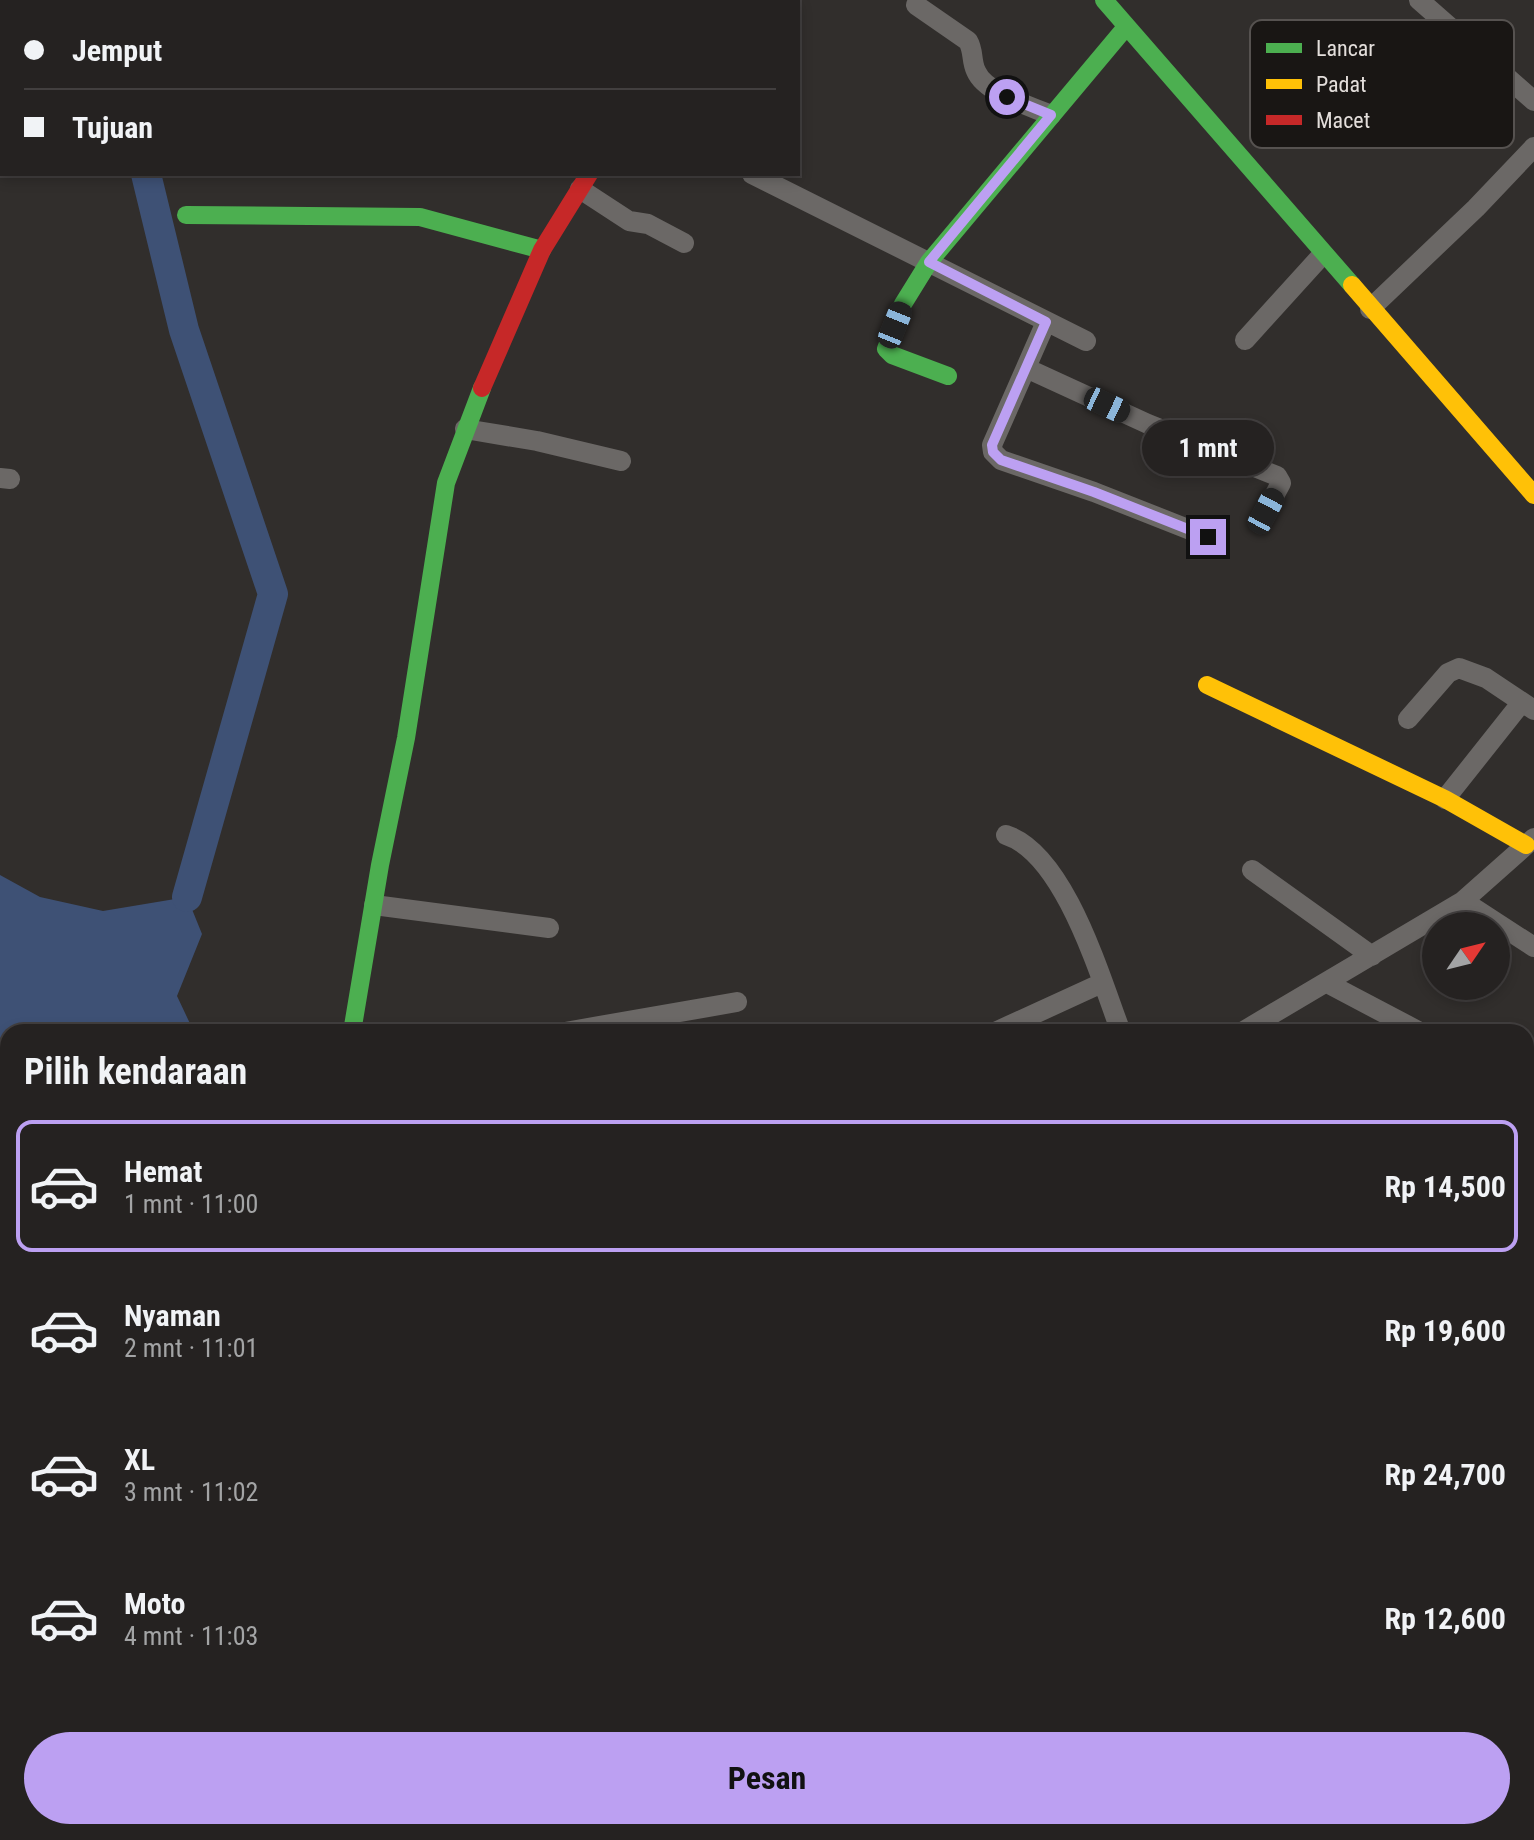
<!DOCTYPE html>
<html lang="id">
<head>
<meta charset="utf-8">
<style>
  body { margin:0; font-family:"Roboto Condensed",sans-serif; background:#2d2a2a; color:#f1f3f6; height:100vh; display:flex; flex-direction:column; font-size:30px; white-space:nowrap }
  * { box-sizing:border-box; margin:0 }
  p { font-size:26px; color:#a3a4a5 }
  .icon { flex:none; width:44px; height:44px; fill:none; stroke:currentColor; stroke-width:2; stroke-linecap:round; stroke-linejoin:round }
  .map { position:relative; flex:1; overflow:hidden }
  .details { position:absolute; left:0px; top:1024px; width:1534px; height:816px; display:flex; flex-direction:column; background:#252221; border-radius:24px 24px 0 0; box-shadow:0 4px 12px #0003,0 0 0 2px #423f3f }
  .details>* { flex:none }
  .hud { position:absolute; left:0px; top:0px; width:800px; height:176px; box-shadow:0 4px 12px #0003,0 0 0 2px #423f3f; display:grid; align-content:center; height:176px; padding:0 24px; background:#252221 }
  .needle { width:52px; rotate:55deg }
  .fabs { position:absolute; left:1422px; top:912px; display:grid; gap:16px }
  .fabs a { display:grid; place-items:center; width:88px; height:88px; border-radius:50%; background:#252221; box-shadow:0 4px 12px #0003,0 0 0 2px #423f3f; font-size:40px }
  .end { position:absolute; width:36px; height:36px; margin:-18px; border:10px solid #bca0f2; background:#111; box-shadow:0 0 0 4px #111 }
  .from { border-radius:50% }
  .bubble { position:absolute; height:56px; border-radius:28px; background:#252221; box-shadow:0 4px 12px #0003,0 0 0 2px #423f3f; font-size:26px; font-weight:700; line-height:56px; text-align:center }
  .car { position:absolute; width:24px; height:48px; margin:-24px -12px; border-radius:10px; box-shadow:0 0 6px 2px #0007; background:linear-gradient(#222 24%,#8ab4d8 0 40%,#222 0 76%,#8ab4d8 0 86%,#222 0) }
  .hud b { display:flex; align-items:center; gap:28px; height:76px; font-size:30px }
  .hud b+b { border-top:2px solid #423f3f }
  .hud i { width:20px; height:20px; background:#f1f3f6 }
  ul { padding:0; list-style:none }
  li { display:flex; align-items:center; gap:24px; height:132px; margin:0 16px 12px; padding:0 8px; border:4px solid transparent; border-radius:16px }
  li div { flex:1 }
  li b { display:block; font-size:30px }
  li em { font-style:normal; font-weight:700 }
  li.active { border-color:#bca0f2 }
  li>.icon { width:72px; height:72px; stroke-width:1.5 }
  h2 { padding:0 24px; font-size:36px; line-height:96px }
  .action { display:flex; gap:16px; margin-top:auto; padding:16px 24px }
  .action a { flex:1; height:92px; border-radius:48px; background:#bca0f2; color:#111; font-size:32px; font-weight:700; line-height:92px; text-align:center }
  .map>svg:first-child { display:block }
</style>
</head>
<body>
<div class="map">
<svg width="1534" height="1840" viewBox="0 0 1534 1840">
  <rect width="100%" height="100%" fill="#312e2c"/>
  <path fill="#3e5175" d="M0 875 40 897 103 911 187 897 202 934 177 996 194 1032H8V1832H440L442 1840H0Z"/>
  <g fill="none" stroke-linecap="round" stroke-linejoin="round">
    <path stroke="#3e5175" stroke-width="30" d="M103 0V2
      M146 174 184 330 273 594 187 897"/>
    <path stroke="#6b6866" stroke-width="20" d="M304 0 310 2
      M1419 0 1534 101
      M771 2 774 0
      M916 5 968 41C974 51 971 61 976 71 985 93 1030 106 1051 115
      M752 174 1086 341
      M580 189 629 221 648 224 684 243
      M1370 309 1476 208 1534 147
      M1046 322 992 445 993 452 1001 460 1094 492 1208 537
      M1245 340 1323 254
      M1026 368 1148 424 1277 476 1281 483 1266 511
      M465 429 537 441 621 461
      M0 478 10 479
      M1408 719 1448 673 1459 668 1486 678 1534 710
      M1445 799 1522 702
      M1006 835C1065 854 1100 977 1121 1032
      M1252 870 1372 956
      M1463 901 1534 947
      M374 905 549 928
      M1327 983 1420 1032
      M565 1032 737 1002
      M995 1032 1102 983
      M1242 1032 1463 901 1534 838
      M1526 1103 1534 1108
      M1526 1134 1534 1128
      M1526 1281 1534 1283
      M1526 1377 1534 1379
      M1526 1496 1534 1500
      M1526 1631 1534 1624
      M521 1832 522 1840
      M1488 1832 1501 1840
      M1083 1840 1084 1832
      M1200 1840 1202 1832
      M1350 1840 1355 1832"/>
    <path stroke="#4caf50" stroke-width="18" d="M1104 0 1352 285
      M186 215 420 217 542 250
      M948 376 892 355 886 349 903 304 929 262 1126 27
      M352 1032 380 865 406 738 446 483 482 388"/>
    <path stroke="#ffc107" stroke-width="18" d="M1352 285 1534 495
      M1207 685 1445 799 1526 845"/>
    <path stroke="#c62828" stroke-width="18" d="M482 388 542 250 589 174"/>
  </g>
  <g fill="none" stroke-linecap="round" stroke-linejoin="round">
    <path stroke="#bca0f2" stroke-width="10" d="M1007 97 1051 115 929 262 1046 322 992 445 993 452 1001 460 1094 492 1208 537"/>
  </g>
  <rect x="1250" y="20" width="264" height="128" rx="12" fill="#191614" stroke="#565250" stroke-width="2"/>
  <rect x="1266" y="43" width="36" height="10" fill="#4caf50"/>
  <rect x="1266" y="79" width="36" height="10" fill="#ffc107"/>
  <rect x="1266" y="115" width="36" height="10" fill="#c62828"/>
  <g font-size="22" fill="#e3dedb">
    <text x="1316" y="56">Lancar</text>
    <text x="1316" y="92">Padat</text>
    <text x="1316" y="128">Macet</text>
  </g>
</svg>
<div class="fabs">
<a><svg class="needle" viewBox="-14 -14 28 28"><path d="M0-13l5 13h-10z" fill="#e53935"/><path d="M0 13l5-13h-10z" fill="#a3a4a5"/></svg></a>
</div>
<i class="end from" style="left:1007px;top:97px"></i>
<i class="end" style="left:1208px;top:537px"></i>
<div class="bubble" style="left:1142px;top:420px;width:132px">1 mnt</div>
<i class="car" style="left:895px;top:325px;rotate:22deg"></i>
<i class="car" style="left:1107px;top:405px;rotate:115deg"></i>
<i class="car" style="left:1266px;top:511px;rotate:28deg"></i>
<div class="hud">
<b><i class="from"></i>Jemput</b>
<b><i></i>Tujuan</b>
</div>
<section class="details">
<h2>Pilih kendaraan</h2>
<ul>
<li class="active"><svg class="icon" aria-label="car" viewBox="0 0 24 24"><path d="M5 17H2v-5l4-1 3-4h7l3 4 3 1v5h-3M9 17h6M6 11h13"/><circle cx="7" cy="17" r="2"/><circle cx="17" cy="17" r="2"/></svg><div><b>Hemat</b><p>1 mnt · 11:00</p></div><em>Rp 14,500</em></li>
<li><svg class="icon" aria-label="car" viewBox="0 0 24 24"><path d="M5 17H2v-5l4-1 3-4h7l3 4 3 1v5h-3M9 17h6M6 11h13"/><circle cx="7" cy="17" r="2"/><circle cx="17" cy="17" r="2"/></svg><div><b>Nyaman</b><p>2 mnt · 11:01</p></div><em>Rp 19,600</em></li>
<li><svg class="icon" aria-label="car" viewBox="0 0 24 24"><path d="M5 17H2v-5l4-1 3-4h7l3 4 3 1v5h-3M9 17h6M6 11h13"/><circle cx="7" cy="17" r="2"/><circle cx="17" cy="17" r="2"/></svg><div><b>XL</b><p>3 mnt · 11:02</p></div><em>Rp 24,700</em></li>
<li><svg class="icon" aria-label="car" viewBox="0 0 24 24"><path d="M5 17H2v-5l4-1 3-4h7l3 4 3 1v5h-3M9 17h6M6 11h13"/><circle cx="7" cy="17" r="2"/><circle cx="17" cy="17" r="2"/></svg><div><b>Moto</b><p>4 mnt · 11:03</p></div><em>Rp 12,600</em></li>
</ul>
<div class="action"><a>Pesan</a></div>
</section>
</div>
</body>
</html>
